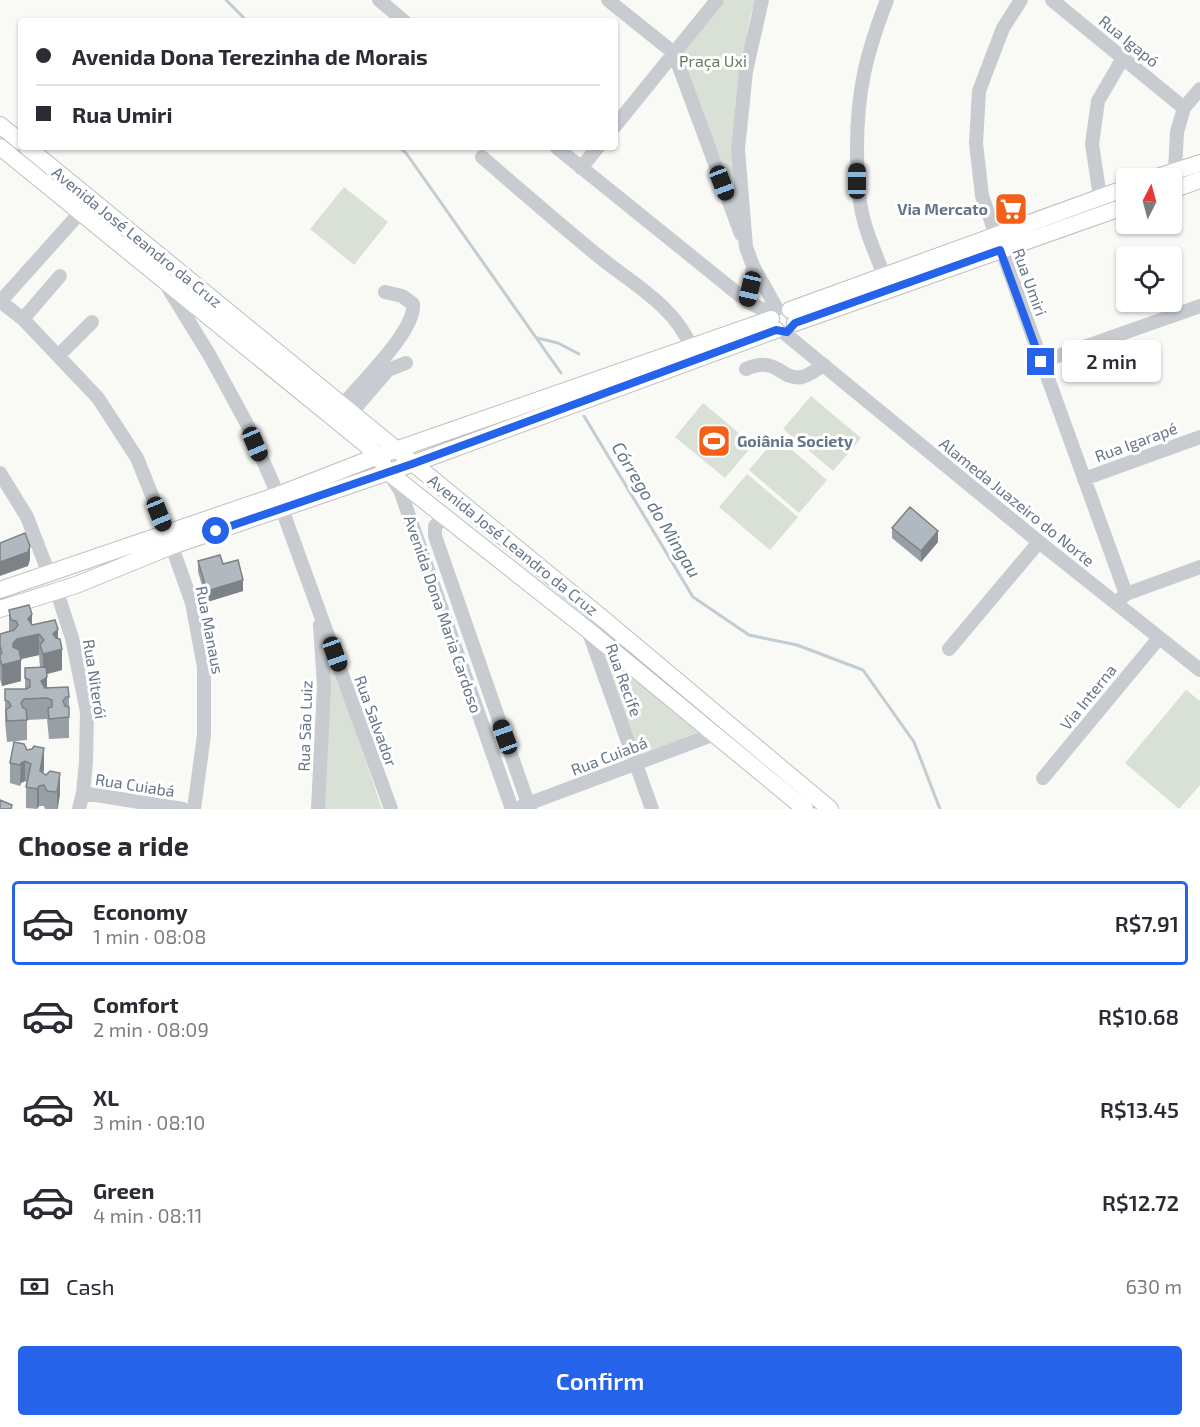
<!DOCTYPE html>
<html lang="en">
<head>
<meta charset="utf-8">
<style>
  body { margin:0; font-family:"Exo 2",sans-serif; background:#f7f7f7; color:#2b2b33; height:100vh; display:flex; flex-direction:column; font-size:22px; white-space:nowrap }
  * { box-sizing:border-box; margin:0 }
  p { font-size:20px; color:#7c7c81 }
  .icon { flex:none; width:33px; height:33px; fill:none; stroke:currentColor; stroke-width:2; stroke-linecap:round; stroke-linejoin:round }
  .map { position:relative; height:809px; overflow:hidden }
  .panel { display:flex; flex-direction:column; background:#fff; flex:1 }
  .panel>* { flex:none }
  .guide { position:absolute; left:18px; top:18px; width:600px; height:132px; border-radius:6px; box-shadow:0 2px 4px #0004; display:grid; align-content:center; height:132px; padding:0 18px; background:#fff }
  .needle { width:39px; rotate:6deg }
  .buttons { position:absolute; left:1116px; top:168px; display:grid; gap:12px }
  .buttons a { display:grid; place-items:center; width:66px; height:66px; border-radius:6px; background:#fff; box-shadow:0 2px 4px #0004; font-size:30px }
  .end { position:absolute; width:27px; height:27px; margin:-14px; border:8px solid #2563eb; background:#fff; box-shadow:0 0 0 3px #fff }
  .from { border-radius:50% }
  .bubble { position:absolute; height:42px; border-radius:6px; background:#fff; box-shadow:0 2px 4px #0004; font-size:20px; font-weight:600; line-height:42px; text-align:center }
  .car { position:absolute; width:18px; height:36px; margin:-18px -9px; border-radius:8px; box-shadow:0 0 4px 2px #0007; background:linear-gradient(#222 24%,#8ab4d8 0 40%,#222 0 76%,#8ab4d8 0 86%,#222 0) }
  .guide b { display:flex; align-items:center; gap:21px; height:57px; font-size:22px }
  .guide b+b { border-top:2px solid #e1e1e2 }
  .guide i { width:15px; height:15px; background:#2b2b33 }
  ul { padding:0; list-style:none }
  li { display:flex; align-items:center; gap:18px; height:84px; margin:0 12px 9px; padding:0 6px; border:3px solid transparent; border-radius:6px }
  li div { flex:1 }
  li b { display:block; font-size:22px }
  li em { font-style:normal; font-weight:600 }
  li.active { border-color:#2563eb }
  li>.icon { width:54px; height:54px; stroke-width:1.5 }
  h2 { padding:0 18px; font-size:27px; line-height:72px }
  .pay { display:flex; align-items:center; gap:15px; height:66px; padding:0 18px; font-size:22px }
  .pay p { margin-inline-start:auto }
  .button { display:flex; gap:12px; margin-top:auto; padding:12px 18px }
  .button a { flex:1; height:69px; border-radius:6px; background:#2563eb; color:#fff; font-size:24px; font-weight:600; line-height:69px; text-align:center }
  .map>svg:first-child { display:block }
</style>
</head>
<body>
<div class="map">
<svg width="1200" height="809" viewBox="0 0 1200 809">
  <rect width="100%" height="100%" fill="#f9f9f6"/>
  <path fill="#d9e1d6" d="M725 0H756L750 17 735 108 733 190 679 54Z
    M344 187 388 222 354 265 310 229Z
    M811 396 861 438 833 471 783 429Z
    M703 403 753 445 725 478 675 437Z
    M777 437 827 480 799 513 749 470Z
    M747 474 798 517 770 550 719 507Z
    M323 634 382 809H321Z
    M600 648 706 733 636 755Z
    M1186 690 1200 701V785L1179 809 1125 763Z"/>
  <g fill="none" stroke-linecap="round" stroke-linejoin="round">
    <path stroke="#c2cdd3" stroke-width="3" d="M226 0 247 21
      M399 147 406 153 561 373
      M537 338 558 343 579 354
      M584 416 693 597 749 635 797 645 863 670 914 742 940 809"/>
    <g stroke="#bbbfc3" stroke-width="18">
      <path id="major" d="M0 125 21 142
        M0 147 364 443 378 456 388 472 588 630 805 809
        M27 147 607 622 830 809
        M1154 178 1200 163
        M1172 190 1200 180
        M790 310 1126 188
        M795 323 1126 206
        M0 590 278 495 378 456 771 319
        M0 609 76 585 172 546 412 464 776 330"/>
    </g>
    <path stroke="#c8ccd0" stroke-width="14" d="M379 0 404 21
      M608 0 674 53 741 234
      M762 0 746 71 738 149 746 247 753 266 777 309
      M1021 0 1003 28 979 91 976 143 982 196 1126 594 1116 603
      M1052 0 1184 108
      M615 126 717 0
      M556 147 748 302 772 314
      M482 157C520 190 558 223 597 255 630 282 675 306 691 347
      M581 168 598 147
      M1175 171 1177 132 1184 108 1200 89
      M1100 197 1092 144 1098 101 1123 58
      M884 275C878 260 872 246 867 231 858 205 857 176 857 149 857 91 866 54 887 0
      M167 286 210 356 248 426 278 495
      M0 301 23 319 98 398 137 458 167 533 192 603 204 667V735L194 809
      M0 302 87 205
      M748 302 753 266
      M23 319 60 276
      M783 332 1039 542 1200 670
      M59 355 92 322
      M1041 362 1200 306
      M746 369C777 355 781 381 802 377 810 375 817 369 824 365
      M343 405C360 383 416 331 413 304L402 296 385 292
      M352 412 388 370 406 363
      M0 473 27 517 49 574
      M392 478 400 490 512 809
      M1084 479 1200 437
      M282 509 391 809
      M445 517 435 526V536L530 809
      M57 592 72 638 87 712 86 762 83 793 79 809
      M1126 594 1200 567
      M588 630 652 809
      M949 649 1039 542
      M1043 778 1159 638
      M83 793 183 809
      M522 806 715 734
      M318 809 324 686 320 625"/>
    <use href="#major" stroke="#fff" stroke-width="16"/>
  </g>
  <path fill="#989fa5" d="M892 528 938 542 921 562 892 538Z
    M198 561 223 564 243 591 207 602 198 572Z
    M9 610 32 614V625L58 639 62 670 47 674V687L69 697V738L49 739 47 719 27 720V740L7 742 5 721V689H25V668L40 667 39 655 21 659V681L2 686 0 679V634L9 631Z
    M27 750 44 769 43 773 60 794 58 809H45L44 806H39L37 809 26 808V787L27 783 25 781 21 783 20 786 10 783V763Z"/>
  <path fill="#7c8286" d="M938 531V542L921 562V551Z
    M30 546V560L28 566 0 576V562Z
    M243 580V591L207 602V591Z
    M32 614V635L39 634V655L17 660H21V681L2 686V665L13 643Z
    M58 629V650L62 649V670L43 675V654L53 634Z
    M47 677V698L41 681Z
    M44 748V769L41 785 40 771Z
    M25 761V781L21 783 20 786 21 763Z
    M60 773V794L57 809V792Z
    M39 786V806L37 809V789Z"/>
  <path fill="#b1b9c0" stroke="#7c8286" stroke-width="1.5" d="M910 507 938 531 921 551 892 528Z
    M25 533 30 546 28 552 0 562V543Z
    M220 555 223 564 238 560 243 580 207 591 198 561Z
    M29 605 32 614 28 619 32 625 55 620 58 629 53 634 56 638 60 639 62 649 43 654 40 645 44 640 39 634 17 639 13 643V647L19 650 21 660 2 665 0 659V655L2 653 0 646V634L14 630 18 625 16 621 11 620 9 610Z
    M46 667 47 677 41 681 45 688 68 687 69 697H66L63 701 65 706 69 707V717L49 719 48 708 52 707V700L47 698 24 699 21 703 23 708 26 709 27 720 7 721 6 710 11 706 9 702 5 700V689H26L30 687V680L25 678V668Z
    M14 742 24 744 27 750 32 749 34 746 44 748 40 771 46 775 50 771 60 773 57 792 47 791 44 785 39 786 37 789 26 787 31 764 25 761 21 763 20 765 10 763Z
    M0 800 12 805 11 809H0Z"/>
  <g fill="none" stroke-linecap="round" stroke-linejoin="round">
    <path stroke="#2563eb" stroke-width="8" d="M216 531 412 464 776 330 787 332 795 323 1000 250 1041 362"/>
  </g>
  <defs>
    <g id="supermarket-square" transform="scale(1.725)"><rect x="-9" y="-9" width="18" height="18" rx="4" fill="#f56019" stroke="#fff"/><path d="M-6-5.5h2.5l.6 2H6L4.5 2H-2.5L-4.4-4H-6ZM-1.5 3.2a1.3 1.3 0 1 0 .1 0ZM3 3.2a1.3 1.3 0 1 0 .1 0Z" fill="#fff"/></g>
    <g id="stadium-square" transform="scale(1.725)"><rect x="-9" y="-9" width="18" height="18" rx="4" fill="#f56019" stroke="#fff"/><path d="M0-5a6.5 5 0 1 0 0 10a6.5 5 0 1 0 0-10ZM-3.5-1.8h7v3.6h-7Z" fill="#fff"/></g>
  </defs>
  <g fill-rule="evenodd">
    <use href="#supermarket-square" x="1011" y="209"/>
    <use href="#stadium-square" x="714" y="441"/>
  </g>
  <g text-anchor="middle" stroke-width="6" stroke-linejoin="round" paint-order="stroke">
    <g font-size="16" fill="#65768a" stroke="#fff">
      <text transform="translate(1129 41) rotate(39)" y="6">Rua Igapó</text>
      <text transform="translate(137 237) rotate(39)" y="6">Avenida José Leandro da Cruz</text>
      <text transform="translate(1030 282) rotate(70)" y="6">Rua Umiri</text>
      <text transform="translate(1136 442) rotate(-20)" y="6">Rua Igarapé</text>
      <text transform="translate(1017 502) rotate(39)" y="6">Alameda Juazeiro do Norte</text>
      <text transform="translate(513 545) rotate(39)" y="6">Avenida José Leandro da Cruz</text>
      <text transform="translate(443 614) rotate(71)" y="6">Avenida Dona Maria Cardoso</text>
      <text transform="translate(210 630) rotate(79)" y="6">Rua Manaus</text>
      <text transform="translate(95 679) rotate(81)" y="6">Rua Niterói</text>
      <text transform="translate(624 680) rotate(70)" y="6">Rua Recife</text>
      <text transform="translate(1088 697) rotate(-51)" y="6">Via Interna</text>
      <text transform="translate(376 721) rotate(70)" y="6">Rua Salvador</text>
      <text transform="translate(305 726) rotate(-88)" y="6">Rua São Luiz</text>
      <text transform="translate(609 756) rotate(-21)" y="6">Rua Cuiabá</text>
      <text transform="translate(135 785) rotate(9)" y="6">Rua Cuiabá</text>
    </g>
    <g font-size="16" fill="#637a60" stroke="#fff">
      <text x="713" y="67">Praça Uxi</text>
    </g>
    <g font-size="16" font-weight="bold" fill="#65768a" stroke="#fff" text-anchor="end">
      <text x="988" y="215">Via Mercato</text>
      <text x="737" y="447" text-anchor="start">Goiânia Society</text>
    </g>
    <g font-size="18" font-style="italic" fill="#607885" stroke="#fff">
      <text transform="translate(656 510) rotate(59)" y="6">Córrego do Mingau</text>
    </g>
  </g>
</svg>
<div class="buttons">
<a><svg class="needle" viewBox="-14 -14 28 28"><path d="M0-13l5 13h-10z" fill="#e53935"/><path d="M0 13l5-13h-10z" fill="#7c7c81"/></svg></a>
<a><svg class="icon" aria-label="locate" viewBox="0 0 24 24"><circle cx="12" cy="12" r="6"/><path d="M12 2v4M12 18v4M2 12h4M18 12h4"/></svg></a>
</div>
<i class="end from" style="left:216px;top:531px"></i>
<i class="end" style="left:1041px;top:362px"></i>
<div class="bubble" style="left:1062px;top:340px;width:99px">2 min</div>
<i class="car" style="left:857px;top:181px;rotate:0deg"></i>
<i class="car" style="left:722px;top:183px;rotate:159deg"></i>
<i class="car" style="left:750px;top:289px;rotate:193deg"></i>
<i class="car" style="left:255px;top:444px;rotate:157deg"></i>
<i class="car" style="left:159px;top:514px;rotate:158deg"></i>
<i class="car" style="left:335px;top:654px;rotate:160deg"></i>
<i class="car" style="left:505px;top:737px;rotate:340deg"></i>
<div class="guide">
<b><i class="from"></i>Avenida Dona Terezinha de Morais</b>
<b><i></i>Rua Umiri</b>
</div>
</div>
<section class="panel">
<h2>Choose a ride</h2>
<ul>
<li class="active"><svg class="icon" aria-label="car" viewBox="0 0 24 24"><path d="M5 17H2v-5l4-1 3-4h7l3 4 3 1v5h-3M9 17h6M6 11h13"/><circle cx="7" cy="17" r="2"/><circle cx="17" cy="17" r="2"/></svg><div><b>Economy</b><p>1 min · 08:08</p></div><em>R$7.91</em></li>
<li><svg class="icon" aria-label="car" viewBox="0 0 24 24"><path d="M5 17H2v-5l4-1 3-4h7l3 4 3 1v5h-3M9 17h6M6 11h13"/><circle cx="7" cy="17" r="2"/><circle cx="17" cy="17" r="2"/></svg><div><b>Comfort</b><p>2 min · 08:09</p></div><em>R$10.68</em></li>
<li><svg class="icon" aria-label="car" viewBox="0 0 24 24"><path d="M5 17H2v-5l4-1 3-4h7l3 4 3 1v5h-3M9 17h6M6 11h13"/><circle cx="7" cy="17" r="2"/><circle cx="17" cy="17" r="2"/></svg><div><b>XL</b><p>3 min · 08:10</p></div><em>R$13.45</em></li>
<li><svg class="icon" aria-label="car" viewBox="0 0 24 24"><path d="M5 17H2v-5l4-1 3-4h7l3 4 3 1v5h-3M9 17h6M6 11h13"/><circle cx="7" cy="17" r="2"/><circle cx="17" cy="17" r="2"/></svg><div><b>Green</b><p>4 min · 08:11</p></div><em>R$12.72</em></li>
</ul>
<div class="pay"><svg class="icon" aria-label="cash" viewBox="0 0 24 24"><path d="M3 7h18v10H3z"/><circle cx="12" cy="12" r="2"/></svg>Cash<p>630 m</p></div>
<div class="button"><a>Confirm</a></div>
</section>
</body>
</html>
